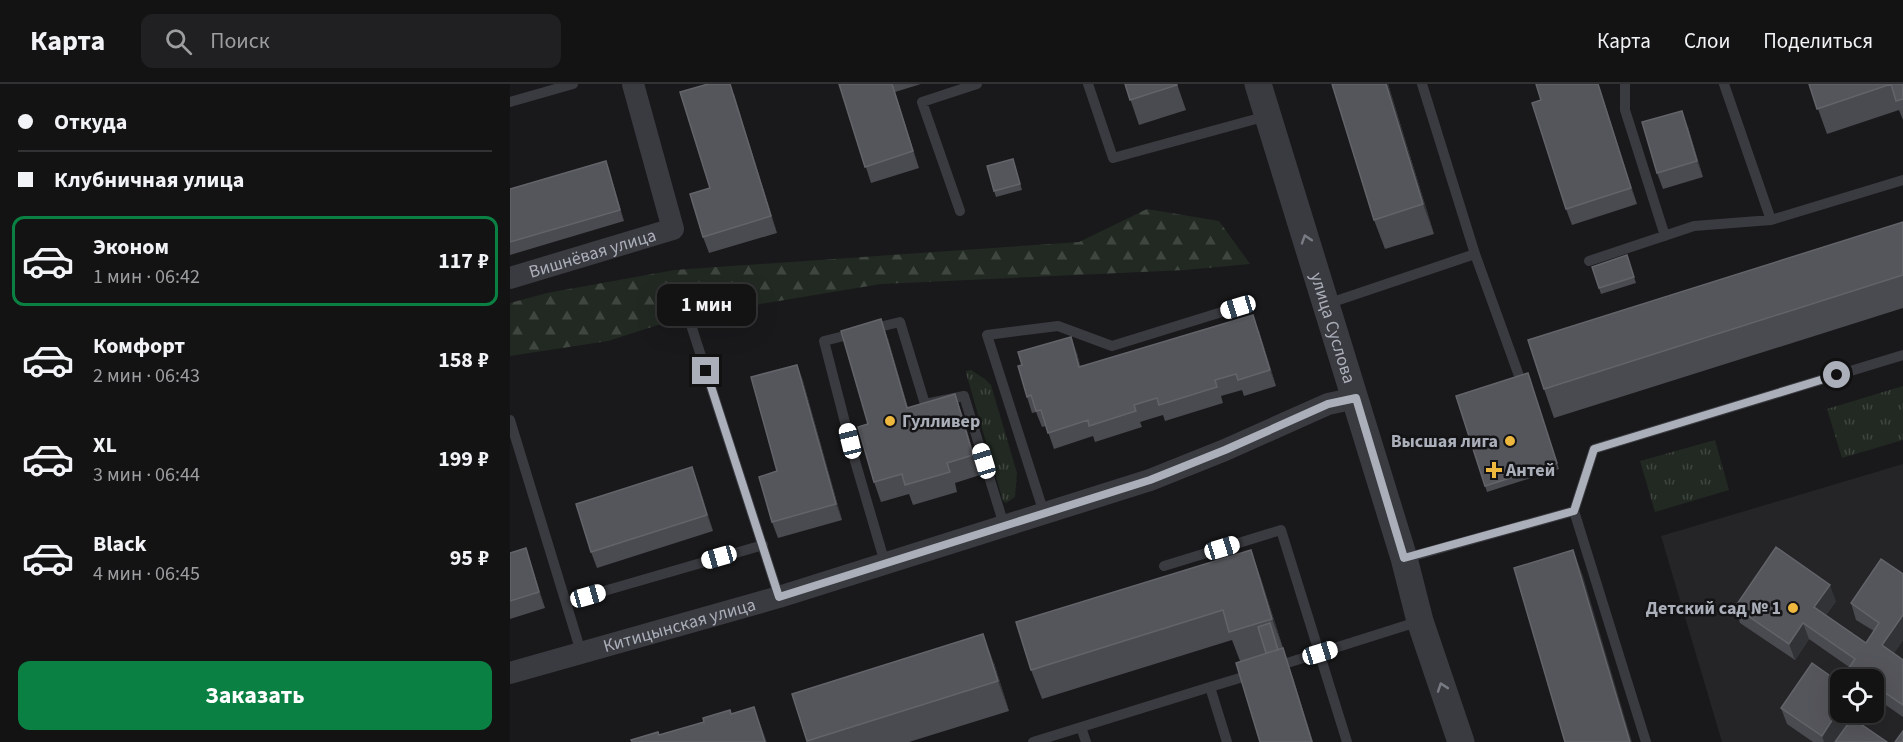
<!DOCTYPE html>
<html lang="ru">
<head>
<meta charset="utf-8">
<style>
  body { margin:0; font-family:"Source Sans 3",sans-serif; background:#202022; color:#f1f3f6; height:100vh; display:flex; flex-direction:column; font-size:22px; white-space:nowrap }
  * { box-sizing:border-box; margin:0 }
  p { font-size:20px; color:#9d9ea0 }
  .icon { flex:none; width:33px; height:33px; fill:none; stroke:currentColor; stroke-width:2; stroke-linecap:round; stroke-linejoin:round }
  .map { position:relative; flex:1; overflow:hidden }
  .side { display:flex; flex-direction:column; background:#131314; width:510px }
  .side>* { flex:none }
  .top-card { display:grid; align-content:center; height:132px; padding:0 18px; background:#131314 }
  .tools { position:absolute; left:1320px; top:585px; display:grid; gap:12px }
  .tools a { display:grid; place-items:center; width:54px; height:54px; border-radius:12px; background:#131314; box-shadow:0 6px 24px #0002,0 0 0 2px #323234; font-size:30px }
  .end { position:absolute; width:27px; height:27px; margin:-14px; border:8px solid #abafba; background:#111; box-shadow:0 0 0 3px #111 }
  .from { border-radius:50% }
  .bubble { position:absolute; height:42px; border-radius:12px; background:#131314; box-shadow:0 6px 24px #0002,0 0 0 2px #323234; font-size:20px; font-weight:700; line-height:42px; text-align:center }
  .car { position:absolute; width:18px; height:36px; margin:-18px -9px; border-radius:8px; box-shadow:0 0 4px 2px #0007; background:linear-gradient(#fff 24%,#345 0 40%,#fff 0 76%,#345 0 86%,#fff 0) }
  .top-card b { display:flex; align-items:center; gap:21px; height:57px; font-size:22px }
  .top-card b+b { border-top:2px solid #323234 }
  .top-card i { width:15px; height:15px; background:#f1f3f6 }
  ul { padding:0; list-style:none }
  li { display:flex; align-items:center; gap:18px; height:90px; margin:0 12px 9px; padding:0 6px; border:3px solid transparent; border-radius:12px }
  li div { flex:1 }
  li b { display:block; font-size:22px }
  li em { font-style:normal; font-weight:700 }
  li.on { border-color:#0b8043 }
  li>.icon { width:54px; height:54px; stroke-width:1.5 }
  .primary-button { display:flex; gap:12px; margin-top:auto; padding:12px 18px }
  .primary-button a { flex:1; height:69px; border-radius:12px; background:#0b8043; color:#fff; font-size:24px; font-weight:700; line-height:69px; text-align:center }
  header { display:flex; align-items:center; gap:36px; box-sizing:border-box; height:84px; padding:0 30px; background:#131314; border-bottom:2px solid #323234 }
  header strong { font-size:28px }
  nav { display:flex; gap:33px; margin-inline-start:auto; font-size:21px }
  .search { width:420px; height:54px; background:#202022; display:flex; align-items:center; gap:15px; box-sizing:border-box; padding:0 21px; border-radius:12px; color:#9d9ea0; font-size:22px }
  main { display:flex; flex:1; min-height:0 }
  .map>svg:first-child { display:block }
</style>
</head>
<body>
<header>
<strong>Карта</strong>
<div class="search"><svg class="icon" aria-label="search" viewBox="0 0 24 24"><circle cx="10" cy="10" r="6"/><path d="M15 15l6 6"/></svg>Поиск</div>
<nav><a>Карта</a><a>Слои</a><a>Поделиться</a></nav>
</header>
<main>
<section class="side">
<div class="top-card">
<b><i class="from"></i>Откуда</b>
<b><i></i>Клубничная улица</b>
</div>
<ul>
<li class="on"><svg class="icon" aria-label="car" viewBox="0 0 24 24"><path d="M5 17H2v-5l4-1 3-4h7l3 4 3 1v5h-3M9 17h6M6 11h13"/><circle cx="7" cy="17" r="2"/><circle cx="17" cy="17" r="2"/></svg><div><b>Эконом</b><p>1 мин · 06:42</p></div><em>117 ₽</em></li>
<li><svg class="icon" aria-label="car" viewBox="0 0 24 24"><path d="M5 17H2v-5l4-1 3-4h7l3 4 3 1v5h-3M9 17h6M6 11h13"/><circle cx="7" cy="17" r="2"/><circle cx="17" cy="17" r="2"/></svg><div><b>Комфорт</b><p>2 мин · 06:43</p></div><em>158 ₽</em></li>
<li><svg class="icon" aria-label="car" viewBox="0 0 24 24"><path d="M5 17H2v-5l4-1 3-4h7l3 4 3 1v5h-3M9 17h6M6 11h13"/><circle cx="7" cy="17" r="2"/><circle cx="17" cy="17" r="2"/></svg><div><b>XL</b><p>3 мин · 06:44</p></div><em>199 ₽</em></li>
<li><svg class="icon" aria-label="car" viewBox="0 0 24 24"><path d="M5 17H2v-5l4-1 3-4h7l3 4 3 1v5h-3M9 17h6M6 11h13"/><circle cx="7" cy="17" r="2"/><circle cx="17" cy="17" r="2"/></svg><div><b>Black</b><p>4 мин · 06:45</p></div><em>95 ₽</em></li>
</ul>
<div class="primary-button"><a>Заказать</a></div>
</section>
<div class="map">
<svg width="1393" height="658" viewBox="0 0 1393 658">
  <defs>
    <pattern id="grass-tufts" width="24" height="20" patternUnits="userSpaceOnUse" patternTransform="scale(1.5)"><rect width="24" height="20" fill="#212922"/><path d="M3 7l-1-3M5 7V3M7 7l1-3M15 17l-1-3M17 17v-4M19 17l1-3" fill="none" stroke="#3f4640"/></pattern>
    <pattern id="forest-firs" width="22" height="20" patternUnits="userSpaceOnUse" patternTransform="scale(1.5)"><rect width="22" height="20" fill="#212922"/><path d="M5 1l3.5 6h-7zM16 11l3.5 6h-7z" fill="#3f4640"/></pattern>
  </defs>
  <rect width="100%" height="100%" fill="#19191b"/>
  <path fill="#252528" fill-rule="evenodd" d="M1393 380V658H1212L1151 452ZM1330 596H1364V628H1330Z"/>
  <path fill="url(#grass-tufts)" d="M461 286 475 295 481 301 507 389 505 413 496 419 493 417 456 289V287Z
    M1393 302V356L1332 374 1317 325Z
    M1205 356 1219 406 1145 428 1130 377Z"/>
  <path fill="url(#forest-firs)" d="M637 125 709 137 740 180 675 186 371 200 173 233 98 257 0 272V219L37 209 164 186 569 158Z"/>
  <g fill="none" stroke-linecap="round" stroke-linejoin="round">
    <path stroke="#3a3b40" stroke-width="10" d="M578 0 603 74 757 32
      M912 0 965 170 1008 289
      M1115 0V26L1155 152
      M1214 0 1261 136
      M0 18 63 0
      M450 127 412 18 467 0
      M1079 177 1184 142 1261 136 1393 96
      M817 220 965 170
      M182 244 269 513
      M361 245 390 238 415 320 454 312 494 441
      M346 249 314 257 345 377 375 479
      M0 336 71 568
      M1064 427 1084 365 1393 271
      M534 429 477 251 548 242 602 262 728 223
      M896 474 1064 427 1136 658
      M654 482 771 446 837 658
      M56 518 253 461
      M774 580 910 537
      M700 603 743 590
      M571 643 576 658
      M523 658 700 603 717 658"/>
    <g stroke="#3a3b40" stroke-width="22">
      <path id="s1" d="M0 194 163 145 123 0"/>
      <path id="s2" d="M0 589 269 513 640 396 715 366 818 320 846 314"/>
    </g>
    <path stroke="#3a3b40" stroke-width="27" id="s3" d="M748 0 894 474 910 537 951 658"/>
  </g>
  <path fill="#4a4b50" d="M329 0H411L385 8 409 84 361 99Z
    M615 0H667L676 26 629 41Z
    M878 0 924 150 875 165 864 136Z
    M1088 0 1127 120 1062 141 1056 125 1031 16Z
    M1299 0H1393V36L1389 26 1317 50Z
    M224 10 267 149 199 169 193 153 200 104Z
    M1178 43 1193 93 1153 105 1147 89Z
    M503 75 512 106 486 113 484 107Z
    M96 77 114 137 0 171V105Z
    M1393 138V224L1044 334 1034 305Z
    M1117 171 1126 199 1091 210 1082 183Z
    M749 247 766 302 734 312 732 306 711 312 713 319 655 337 653 331 630 338 632 343 585 358 583 352 544 365 536 342 532 343 526 328 522 329 517 313 567 269 570 282Z
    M378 255 398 324 445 310 452 330 470 391 445 399 447 408 403 421 399 410 371 418 364 398 358 340Z
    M287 281 293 297 332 436 268 454 262 438 267 387Z
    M1018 289 1049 385 977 408 946 312Z
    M188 399 203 447 87 484 81 468Z
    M741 466 751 495 773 564 769 565 783 594 803 658H750L730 577 722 556 532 615 521 586Z
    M0 469 21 480 35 524 0 535Z
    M1393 490V556L1384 569 1393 576V633L1364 613V596H1331L1339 583 1299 555 1285 576 1230 539 1225 523 1326 517 1316 531 1356 559 1364 547 1346 536 1341 519Z
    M484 579 499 627 399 658H297L282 610Z
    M1329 598 1344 628 1324 658H1303L1277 640 1271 624Z"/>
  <path fill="#323336" d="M221 0 224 10 267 149 261 132Z
    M382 0 385 8 409 84 403 67Z
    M876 0H878L924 150 913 120Z
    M1088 0 1093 14 1127 120 1121 104Z
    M1172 27 1178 43 1193 93 1187 77Z
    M96 77 100 88 114 137 110 126Z
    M743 231 749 247 766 302 760 286Z
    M371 235 378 255 404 344 397 324Z
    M561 253 567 269 575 299 569 283Z
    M287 281 293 297 332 436 326 420Z
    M445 310 452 330 470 391 463 371Z
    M182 383 188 399 203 447 197 431Z
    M16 464 21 480 35 524 29 508Z
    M741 466 751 495 773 564 762 535Z
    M1063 466 1073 492 1122 658H1120Z
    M1320 501 1326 517 1310 539 1304 523Z
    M1393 531V556L1378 578 1372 561Z
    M1293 539 1299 555 1285 576 1279 560Z
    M473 550 484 579 499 627 488 597Z
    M773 564 783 594 803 658H802Z
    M244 623 257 658H255Z
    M1330 624V628H1344L1324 658H1314L1312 652Z"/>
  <path fill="#55565b" stroke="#62646a" stroke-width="1.5" d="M198 0H220L261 132 193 153 180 110 200 104 170 8Z
    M329 0H382L403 67 355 83Z
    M615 0H666L667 1 620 16Z
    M822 0H876L913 120 864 136Z
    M1026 0H1088L1121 104 1056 125 1022 19 1031 16Z
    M1299 0H1393V15L1386 17 1381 0 1307 25Z
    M1172 27 1187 77 1147 89 1132 38Z
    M503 75 510 100 484 107 477 82Z
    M96 77 110 126 0 158V105Z
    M1393 138V191L1034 305 1018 256Z
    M1117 171 1124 193 1089 204 1082 183Z
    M743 231 760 286 728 296 726 290 705 296 707 303 649 321 647 314 624 321 626 327 579 342 578 336 538 349 531 326 526 327 521 311 517 313 508 282 512 281 508 268 561 253 569 283Z
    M371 235 397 324 445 310 463 371 437 379 440 388 395 401 392 390 364 398 348 343 358 340 331 247Z
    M287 281 326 420 262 438 249 393 267 387 241 293Z
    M1018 289 1047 379 975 402 946 312Z
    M182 383 197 431 81 468 66 420Z
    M1266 463 1320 501 1304 523 1356 559 1369 539 1341 519 1371 475 1393 490V531L1372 561 1393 576V621L1364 601V596H1356L1352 593 1350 596H1331L1345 575 1293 539 1279 560 1225 523Z
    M16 464 29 508 0 517V469Z
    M741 466 762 535 719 548 713 526 521 586 506 538Z
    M1063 466 1120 658H1055L1004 484Z
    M760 539 768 566 756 569 748 543Z
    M473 550 488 597 297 657 282 610Z
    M773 564 802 658H750L726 579Z
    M1302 579 1329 598 1330 596V624L1312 652 1271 624Z
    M244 623 255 658H122L121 656 148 648 149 651 194 638 193 634 220 626 221 630Z
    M1342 634 1377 658H1325Z
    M1393 647V658H1385Z"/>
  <defs><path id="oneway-chevron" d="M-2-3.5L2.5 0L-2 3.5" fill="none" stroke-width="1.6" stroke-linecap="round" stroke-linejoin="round" transform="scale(1.5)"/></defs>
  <g stroke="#787b83">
    <use href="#oneway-chevron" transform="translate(796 155) rotate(-108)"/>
    <use href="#oneway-chevron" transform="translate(932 603) rotate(-109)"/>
  </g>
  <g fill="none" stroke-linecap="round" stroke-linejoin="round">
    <path stroke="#abafba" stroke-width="8" d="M196 287 269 513 640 396 715 366 818 320 846 314 894 474 1064 427 1084 365 1327 291"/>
  </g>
  <g fill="#eeb73e" stroke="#141416" stroke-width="2">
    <circle cx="380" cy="337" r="6"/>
    <circle cx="1000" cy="357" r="6"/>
    <path d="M981 377h6v6h6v6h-6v6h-6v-6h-6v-6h6z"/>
    <circle cx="1283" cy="524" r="6"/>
  </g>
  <g text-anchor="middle" stroke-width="5" stroke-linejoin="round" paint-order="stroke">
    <g font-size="18" fill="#abafba" stroke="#141416">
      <text dy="6" stroke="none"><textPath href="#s1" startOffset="86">Вишнёвая улица</textPath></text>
      <text dy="6" stroke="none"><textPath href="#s3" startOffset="255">улица Суслова</textPath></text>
      <text dy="6" stroke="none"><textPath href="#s2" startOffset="176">Китицынская улица</textPath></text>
    </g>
    <g font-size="18" font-weight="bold" fill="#abafba" stroke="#141416" text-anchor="start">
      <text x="392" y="343">Гулливер</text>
      <text x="988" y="363" text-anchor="end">Высшая лига</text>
      <text x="996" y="392">Антей</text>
      <text x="1271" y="530" text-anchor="end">Детский сад № 1</text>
    </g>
  </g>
</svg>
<div class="tools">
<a><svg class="icon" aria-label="locate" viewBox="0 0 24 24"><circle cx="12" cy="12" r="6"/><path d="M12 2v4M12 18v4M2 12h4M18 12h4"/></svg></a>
</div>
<i class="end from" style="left:1327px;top:291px"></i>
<i class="end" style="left:196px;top:287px"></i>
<div class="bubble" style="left:147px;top:200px;width:99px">1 мин</div>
<i class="car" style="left:728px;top:223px;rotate:253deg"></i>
<i class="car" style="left:340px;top:357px;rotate:346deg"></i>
<i class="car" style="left:474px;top:377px;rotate:343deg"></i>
<i class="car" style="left:712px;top:464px;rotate:73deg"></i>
<i class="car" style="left:209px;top:473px;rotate:254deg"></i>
<i class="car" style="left:78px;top:512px;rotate:74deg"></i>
<i class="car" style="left:810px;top:569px;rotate:73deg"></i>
</div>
</main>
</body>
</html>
